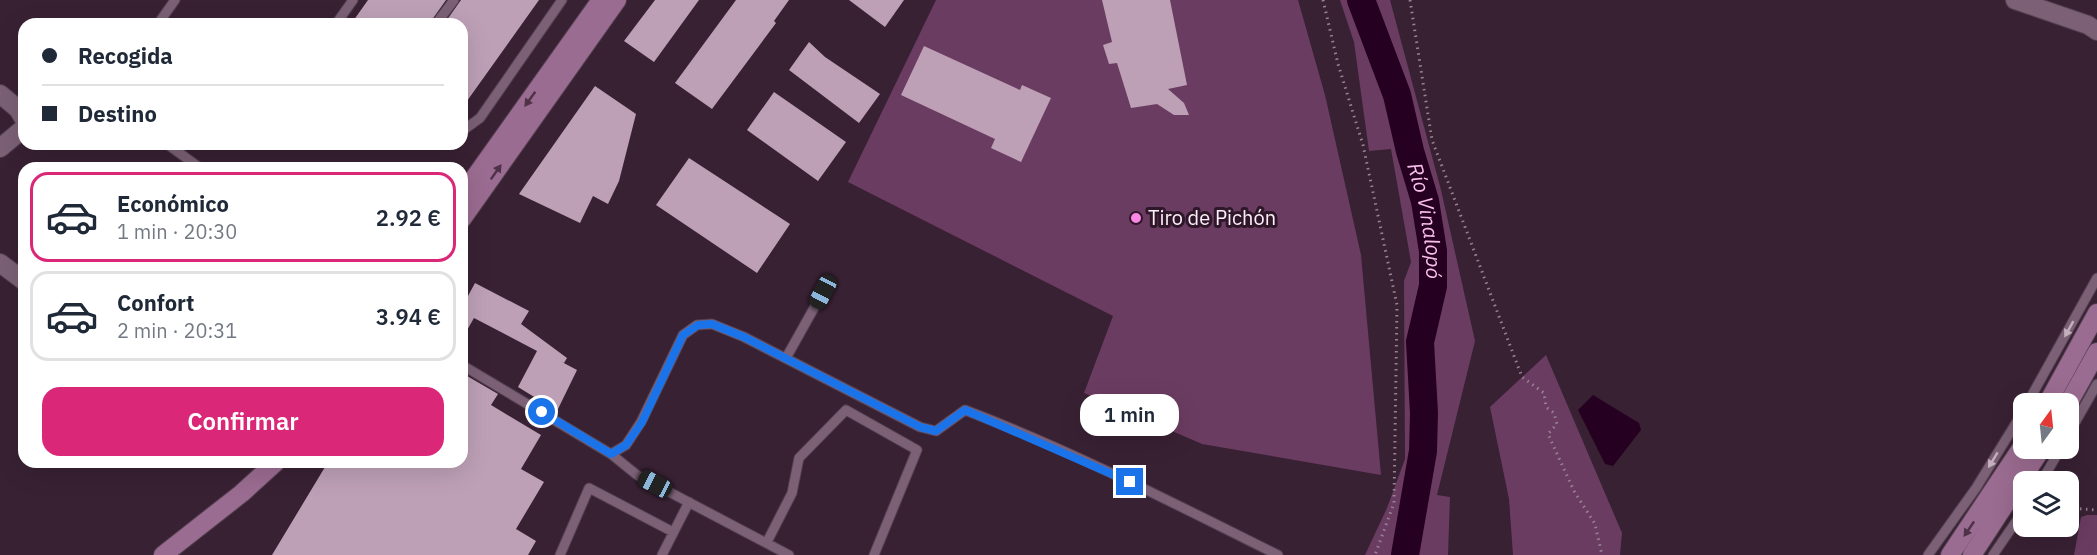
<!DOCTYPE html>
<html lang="es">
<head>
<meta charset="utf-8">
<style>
  body { margin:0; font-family:"IBM Plex Sans",sans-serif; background:#f2f2f3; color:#1f2937; height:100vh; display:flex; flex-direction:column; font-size:22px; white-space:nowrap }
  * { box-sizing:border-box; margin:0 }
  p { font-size:20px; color:#747a83 }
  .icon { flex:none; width:33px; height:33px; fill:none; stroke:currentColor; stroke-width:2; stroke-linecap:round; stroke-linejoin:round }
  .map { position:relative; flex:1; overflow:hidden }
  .panel { position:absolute; left:18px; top:162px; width:450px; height:306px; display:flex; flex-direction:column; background:#fff; border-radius:18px; box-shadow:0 6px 24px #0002 }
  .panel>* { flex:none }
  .guide { position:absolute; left:18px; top:18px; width:450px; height:132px; border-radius:18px; box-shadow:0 6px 24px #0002; display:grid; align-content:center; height:132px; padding:0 24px; background:#fff }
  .needle { width:39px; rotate:15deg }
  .controls { position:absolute; left:2013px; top:393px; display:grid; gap:12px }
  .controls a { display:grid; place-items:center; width:66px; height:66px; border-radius:12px; background:#fff; box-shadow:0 6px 24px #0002; font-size:30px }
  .end { position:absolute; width:27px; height:27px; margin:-14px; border:8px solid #1a73e8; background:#fff; box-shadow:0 0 0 3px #fff }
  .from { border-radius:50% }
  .bubble { position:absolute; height:42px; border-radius:18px; background:#fff; box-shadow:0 6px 24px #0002; font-size:20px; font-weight:600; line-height:42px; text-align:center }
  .car { position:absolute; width:18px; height:36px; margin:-18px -9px; border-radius:8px; box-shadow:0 0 4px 2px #0007; background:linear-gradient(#222 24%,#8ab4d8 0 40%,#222 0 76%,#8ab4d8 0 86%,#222 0) }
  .guide b { display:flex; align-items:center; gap:21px; height:57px; font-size:22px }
  .guide b+b { border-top:2px solid #e0e1e3 }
  .guide i { width:15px; height:15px; background:#1f2937 }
  ul { padding:10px 0 0; list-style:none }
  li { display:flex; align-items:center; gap:18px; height:90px; margin:0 12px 9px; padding:0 12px; border:3px solid #e0e1e3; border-radius:18px }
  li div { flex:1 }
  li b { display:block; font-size:22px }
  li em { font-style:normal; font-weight:600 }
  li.on { border-color:#db2777 }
  li>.icon { width:54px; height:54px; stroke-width:1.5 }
  .primary-button { display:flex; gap:12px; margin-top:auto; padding:12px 24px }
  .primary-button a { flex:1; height:69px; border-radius:18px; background:#db2777; color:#fff; font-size:24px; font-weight:600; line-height:69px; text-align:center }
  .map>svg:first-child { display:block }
</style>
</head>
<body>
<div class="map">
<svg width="2097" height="555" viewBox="0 0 2097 555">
  <rect width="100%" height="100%" fill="#382133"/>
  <path fill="#6b3c61" d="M936 0H1298L1325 95 1361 255 1381 475 1202 444 1084 393 1113 316 848 182Z
    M1340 0H1390L1441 190 1475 341 1437 495 1450 497 1448 555H1365L1387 508 1405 459 1404 281 1411 262 1391 149 1369 151 1354 42Z
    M1546 355 1622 533 1620 555H1513L1509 499 1490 407Z
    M2087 515H2097V555H2074L2081 517Z"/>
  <path fill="#260020" d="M1593 395 1639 423 1641 430 1613 466 1605 464 1578 410Z"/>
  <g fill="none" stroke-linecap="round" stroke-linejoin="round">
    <path stroke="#260020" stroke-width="28" id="s1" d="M1361 0 1397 95 1410 151 1425 201 1433 251V286L1420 342 1424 413 1423 451 1405 555"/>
  </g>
  <path fill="#bda0b6" d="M368 0H446L429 24H351Z
    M461 0H539L462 108V24H444Z
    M655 0H699L654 62 624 41Z
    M736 0H789L774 21 776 23 712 109 675 83Z
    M849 0H904L885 27Z
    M1102 0H1170L1187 85 1168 89 1184 103 1189 115H1174L1157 104 1131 108 1117 63 1109 64 1103 45 1112 42Z
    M809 42 825 57 880 94 859 123 789 70Z
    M924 46 1020 90 1022 85 1051 98 1021 162 991 148 995 139 901 95Z
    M595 86 636 114 619 181 608 204 593 196 580 223 519 194Z
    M774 92 846 142 818 181 747 130Z
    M689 158 790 224 757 273 656 205Z
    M475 283 529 311 521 324 567 358 564 363 560 361 577 370 557 411 518 387 537 351 474 318 462 339V307Z
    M462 373 498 394 491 405 541 435 521 469 544 482 516 529 536 541 528 555H272L328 462H462Z"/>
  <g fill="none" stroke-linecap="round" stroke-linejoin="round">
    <g stroke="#544051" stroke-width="11">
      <path id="service" d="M158 24 175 0
        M336 24 353 0
        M436 24 454 0
        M462 131 480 118 562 0
        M167 144 200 168
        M786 358 823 292
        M462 365 611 454 626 445 641 422 683 335 697 325 712 324 744 337 920 427 936 431 965 410C1073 451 1175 504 1278 555
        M2027 404 2097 278
        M2068 435 2097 384
        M611 454 637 475 789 555
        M2041 482 2061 448
        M767 542 792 493 799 458 846 410 917 450 874 555
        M560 555 589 488 673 532
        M662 555 689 502
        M1928 555 1976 488 2024 410
        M1993 555 2024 510"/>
    </g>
    <g stroke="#544051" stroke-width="20">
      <path id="minor" d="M2015 0 2088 25 2097 31
        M0 94 18 109 24 119
        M0 148 24 128
        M0 263 24 281"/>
    </g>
    <g stroke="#544051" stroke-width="20">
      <path id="secondary" d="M462 195 601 0
        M462 219 617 0
        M2047 404 2097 313
        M2068 404 2097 352
        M163 555 242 493 276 462
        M1950 555 2024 444
        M1972 555 2042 448"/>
    </g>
    <path stroke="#978392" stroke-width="3" stroke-dasharray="1.5 4.5" stroke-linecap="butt" d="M1323 0 1338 64 1363 145 1397 305 1394 503 1375 555
      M1410 0 1432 140 1522 377 1544 393 1546 407 1554 413 1557 424 1548 434 1574 491 1595 524 1602 555
      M2068 508 2097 510"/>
    <use href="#service" stroke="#7c6176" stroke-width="9"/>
    <use href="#minor" stroke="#7c6176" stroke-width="18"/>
    <use href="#secondary" stroke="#9b6c91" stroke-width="18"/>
  </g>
  <defs><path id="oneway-solid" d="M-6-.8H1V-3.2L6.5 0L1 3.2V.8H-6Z" transform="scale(1.5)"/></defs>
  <g fill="#4f3148">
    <use href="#oneway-solid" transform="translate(530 99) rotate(126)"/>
    <use href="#oneway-solid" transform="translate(496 172) rotate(-55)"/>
    <use href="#oneway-solid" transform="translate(1969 529) rotate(124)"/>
  </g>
  <g fill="#c4afbf">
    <use href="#oneway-solid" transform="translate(2069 329) rotate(119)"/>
    <use href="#oneway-solid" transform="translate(1993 460) rotate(121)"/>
  </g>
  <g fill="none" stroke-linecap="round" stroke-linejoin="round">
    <path stroke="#1a73e8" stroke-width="8" d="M542 412 611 454 626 445 642 422 683 335 698 325 712 324 744 337 920 427 936 431 965 410 1130 482"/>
  </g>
  <circle fill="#fb86e5" stroke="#2e1729" stroke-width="2" cx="1136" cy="218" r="6"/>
  <g text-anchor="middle" stroke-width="6" stroke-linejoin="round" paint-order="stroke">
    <g font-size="20" fill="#feeefa" stroke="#2e1729" text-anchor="start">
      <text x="1148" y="225">Tiro de Pichón</text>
    </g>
    <g font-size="21" font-style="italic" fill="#f8bfeb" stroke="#2e1729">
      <text dy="7" stroke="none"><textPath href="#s1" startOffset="231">Río Vinalopó</textPath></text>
    </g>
  </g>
</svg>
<div class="controls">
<a><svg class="needle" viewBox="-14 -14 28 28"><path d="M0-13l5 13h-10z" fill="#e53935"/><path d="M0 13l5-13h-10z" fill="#747a83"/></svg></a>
<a><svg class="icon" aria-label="layers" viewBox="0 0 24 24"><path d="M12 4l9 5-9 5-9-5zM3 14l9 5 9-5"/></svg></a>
</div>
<i class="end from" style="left:542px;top:412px"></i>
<i class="end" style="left:1130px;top:482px"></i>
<div class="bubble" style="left:1080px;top:394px;width:99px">1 min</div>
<i class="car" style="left:823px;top:292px;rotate:208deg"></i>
<i class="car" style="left:655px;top:484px;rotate:298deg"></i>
<div class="guide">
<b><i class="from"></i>Recogida</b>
<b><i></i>Destino</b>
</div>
<section class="panel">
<ul>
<li class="on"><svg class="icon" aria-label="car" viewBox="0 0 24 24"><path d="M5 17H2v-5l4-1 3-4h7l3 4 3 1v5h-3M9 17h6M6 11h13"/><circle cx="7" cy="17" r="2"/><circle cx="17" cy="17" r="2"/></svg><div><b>Económico</b><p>1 min · 20:30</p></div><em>2.92 €</em></li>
<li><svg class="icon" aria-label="car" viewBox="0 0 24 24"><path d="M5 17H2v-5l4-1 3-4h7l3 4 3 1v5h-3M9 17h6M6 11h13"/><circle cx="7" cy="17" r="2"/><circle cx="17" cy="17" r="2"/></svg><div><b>Confort</b><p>2 min · 20:31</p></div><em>3.94 €</em></li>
</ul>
<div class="primary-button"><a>Confirmar</a></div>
</section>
</div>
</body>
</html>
